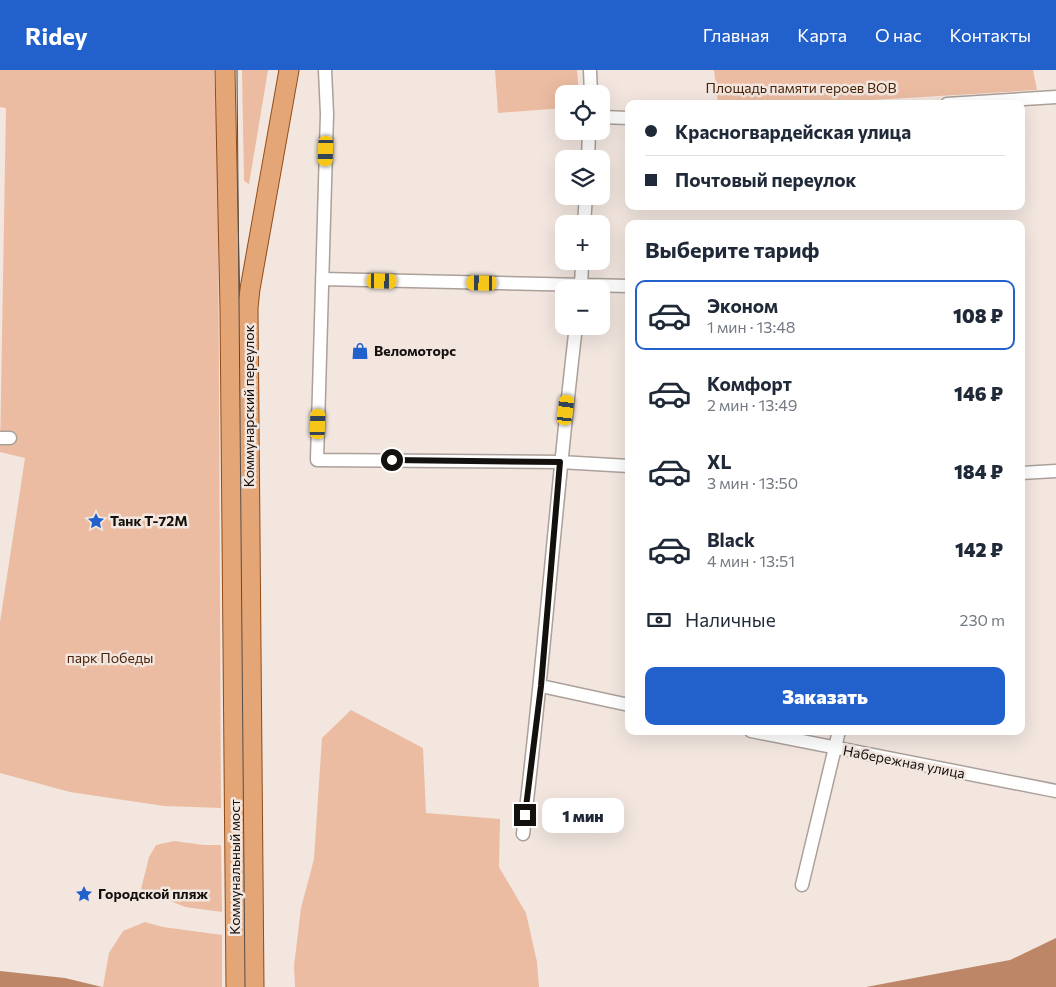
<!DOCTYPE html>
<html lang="ru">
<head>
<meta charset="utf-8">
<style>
  body { margin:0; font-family:Commissioner,sans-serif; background:#f2f2f3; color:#1f2937; height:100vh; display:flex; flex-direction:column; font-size:19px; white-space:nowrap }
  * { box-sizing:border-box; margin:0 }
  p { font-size:16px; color:#747a83 }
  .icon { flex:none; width:28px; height:28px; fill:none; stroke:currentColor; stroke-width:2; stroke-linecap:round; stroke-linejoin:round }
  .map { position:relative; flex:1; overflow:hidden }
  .panel { position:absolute; left:625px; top:150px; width:400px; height:515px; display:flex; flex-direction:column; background:#fff; border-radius:10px; box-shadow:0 5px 20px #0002 }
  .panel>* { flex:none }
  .banner { position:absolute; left:625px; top:30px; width:400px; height:110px; border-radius:10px; box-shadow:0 5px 20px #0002; display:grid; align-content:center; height:110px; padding:0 20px; background:#fff }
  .controls { position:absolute; left:555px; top:15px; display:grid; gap:10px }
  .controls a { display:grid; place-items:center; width:55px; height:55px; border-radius:10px; background:#fff; box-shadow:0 5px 20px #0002; font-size:25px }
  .end { position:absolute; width:22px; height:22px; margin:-11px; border:6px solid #14100e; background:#fff; box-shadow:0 0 0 2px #fff }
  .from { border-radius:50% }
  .bubble { position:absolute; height:35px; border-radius:10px; background:#fff; box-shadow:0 5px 20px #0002; font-size:16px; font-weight:800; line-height:35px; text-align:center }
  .car { position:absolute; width:15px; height:30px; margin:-15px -8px; border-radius:6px; box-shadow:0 0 4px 1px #0007; background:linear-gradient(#f5c518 24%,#345 0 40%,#f5c518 0 76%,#345 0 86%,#f5c518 0) }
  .banner b { display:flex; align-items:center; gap:18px; height:48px; font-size:19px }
  .banner b+b { border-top:1px solid #e0e1e3 }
  .banner i { width:12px; height:12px; background:#1f2937 }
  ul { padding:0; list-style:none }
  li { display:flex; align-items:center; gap:15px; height:70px; margin:0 10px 8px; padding:0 10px; border:2px solid transparent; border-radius:10px }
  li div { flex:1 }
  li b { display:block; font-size:19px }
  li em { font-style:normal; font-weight:800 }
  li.on { border-color:#2260cc }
  li>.icon { width:45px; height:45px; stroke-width:1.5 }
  h2 { padding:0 20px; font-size:22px; line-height:60px }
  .pay { display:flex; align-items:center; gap:12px; height:55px; padding:0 20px; font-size:19px }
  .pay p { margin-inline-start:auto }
  .primary-button { display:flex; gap:10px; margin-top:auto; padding:10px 20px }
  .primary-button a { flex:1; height:58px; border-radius:10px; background:#2260cc; color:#fff; font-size:20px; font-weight:800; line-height:58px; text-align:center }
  header { display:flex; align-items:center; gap:30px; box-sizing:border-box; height:70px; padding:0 25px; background:#2260cc; color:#fff }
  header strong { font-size:24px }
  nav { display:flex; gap:28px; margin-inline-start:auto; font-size:18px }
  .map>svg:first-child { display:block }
</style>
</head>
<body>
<header>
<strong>Ridey</strong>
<nav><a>Главная</a><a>Карта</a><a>О нас</a><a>Контакты</a></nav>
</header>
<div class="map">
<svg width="1056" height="917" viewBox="0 0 1056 917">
  <rect width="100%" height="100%" fill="#f2e6df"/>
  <path fill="#ebbca2" d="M0 0H214L218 106 221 738 164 736 70 722 0 703V552L25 388 0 382 6 38 0 37Z
    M242 0H268L249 114 244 111Z
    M495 0H577L579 24H564V38L498 43Z
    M714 0H1033L1037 20 805 34H718Z
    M351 640 423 678 426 743 500 749 499 797 526 843 537 892 539 917H295L294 896 301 838 314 789 322 668Z
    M174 771 204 775H221L222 842 185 837 141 819 149 787 156 775Z
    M145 852 163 857 222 865V917H103L109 883 123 861Z"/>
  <path fill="#bd8666" d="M1056 868V917H866L1010 890Z
    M0 901 65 908 102 917H0Z"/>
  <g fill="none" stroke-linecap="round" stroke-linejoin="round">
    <g stroke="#aba09a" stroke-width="15">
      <path id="street" d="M325 0 327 44 317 390 560 392 629 396
        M590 0 591 24
        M947 34 1056 27
        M601 47 629 48
        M588 89 589 61
        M584 154 586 126
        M322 209 629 216
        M581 219 582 191
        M0 368H10
        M1021 403 1056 401
        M541 616 629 635
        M751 661 1056 721
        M523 764C544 595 556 425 576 256
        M802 815 839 661"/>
    </g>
    <g stroke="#914b17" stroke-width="21">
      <path id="primary" d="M225 0 230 239 236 917
        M254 917 248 238 250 219 289 0"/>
    </g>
    <use href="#street" stroke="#fff" stroke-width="12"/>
    <use href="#primary" stroke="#e5a677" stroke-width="19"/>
    <path stroke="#534d49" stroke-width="1" d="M237 0 245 917"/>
  </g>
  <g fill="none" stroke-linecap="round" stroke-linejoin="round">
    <path stroke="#14100e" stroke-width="6" d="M392 390 560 392 541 616 525 745"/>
  </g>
  <defs>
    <g id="shop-bare" transform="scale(1.35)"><path d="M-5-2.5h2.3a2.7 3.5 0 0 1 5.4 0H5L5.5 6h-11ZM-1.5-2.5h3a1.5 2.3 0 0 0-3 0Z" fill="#2260cc" stroke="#f2e6df" stroke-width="2.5" paint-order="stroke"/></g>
    <g id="sight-bare" transform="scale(1.35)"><path d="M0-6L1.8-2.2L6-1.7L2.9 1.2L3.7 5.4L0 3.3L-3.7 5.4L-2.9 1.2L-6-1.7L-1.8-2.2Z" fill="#2260cc" stroke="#f2e6df" stroke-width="2.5" paint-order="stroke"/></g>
  </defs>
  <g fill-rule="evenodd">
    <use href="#shop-bare" x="360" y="281"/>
    <use href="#sight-bare" x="96" y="451"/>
    <use href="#sight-bare" x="84" y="824"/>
  </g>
  <g text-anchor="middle" stroke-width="5" stroke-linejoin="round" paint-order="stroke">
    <g font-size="14" fill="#49240b" stroke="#f2e6df">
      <text x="801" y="23">Площадь памяти героев ВОВ</text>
      <text x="110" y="593">парк Победы</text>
    </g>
    <g font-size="14" font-weight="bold" fill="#14100e" stroke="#f2e6df" text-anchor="start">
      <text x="374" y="286">Веломоторс</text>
      <text x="110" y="456">Танк Т-72М</text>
      <text x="98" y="829">Городской пляж</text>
    </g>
    <g font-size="14" fill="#14100e" stroke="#f2e6df">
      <text transform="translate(249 336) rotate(-90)" y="5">Коммунарский переулок</text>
      <text transform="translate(904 692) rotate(11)" y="5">Набережная улица</text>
      <text transform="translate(235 797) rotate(-90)" y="5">Коммунальный мост</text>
    </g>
  </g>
</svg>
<div class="controls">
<a><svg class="icon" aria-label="locate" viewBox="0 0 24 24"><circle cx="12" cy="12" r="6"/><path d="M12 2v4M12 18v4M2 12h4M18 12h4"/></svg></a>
<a><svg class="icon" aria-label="layers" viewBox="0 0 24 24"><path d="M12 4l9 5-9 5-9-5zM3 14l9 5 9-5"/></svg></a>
<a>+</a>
<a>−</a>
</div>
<i class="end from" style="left:392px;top:390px"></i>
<i class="end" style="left:525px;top:745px"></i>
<div class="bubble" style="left:542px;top:728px;width:82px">1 мин</div>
<i class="car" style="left:326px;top:81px;rotate:182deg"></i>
<i class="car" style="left:382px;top:211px;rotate:91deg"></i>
<i class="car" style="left:482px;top:213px;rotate:271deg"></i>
<i class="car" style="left:566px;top:340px;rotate:7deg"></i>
<i class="car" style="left:318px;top:354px;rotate:2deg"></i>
<div class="banner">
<b><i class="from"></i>Красногвардейская улица</b>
<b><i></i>Почтовый переулок</b>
</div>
<section class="panel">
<h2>Выберите тариф</h2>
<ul>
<li class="on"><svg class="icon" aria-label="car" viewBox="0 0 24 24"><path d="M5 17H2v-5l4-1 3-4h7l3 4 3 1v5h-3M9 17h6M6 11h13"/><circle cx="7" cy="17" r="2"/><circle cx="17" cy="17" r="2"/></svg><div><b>Эконом</b><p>1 мин · 13:48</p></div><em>108 ₽</em></li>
<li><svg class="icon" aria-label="car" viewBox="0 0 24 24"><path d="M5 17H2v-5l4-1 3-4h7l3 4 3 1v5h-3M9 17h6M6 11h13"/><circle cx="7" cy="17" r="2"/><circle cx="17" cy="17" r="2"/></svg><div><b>Комфорт</b><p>2 мин · 13:49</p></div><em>146 ₽</em></li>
<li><svg class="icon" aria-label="car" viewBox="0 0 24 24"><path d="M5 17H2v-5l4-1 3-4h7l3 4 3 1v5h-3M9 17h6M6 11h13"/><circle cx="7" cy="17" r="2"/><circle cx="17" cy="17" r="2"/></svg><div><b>XL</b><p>3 мин · 13:50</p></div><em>184 ₽</em></li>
<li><svg class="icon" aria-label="car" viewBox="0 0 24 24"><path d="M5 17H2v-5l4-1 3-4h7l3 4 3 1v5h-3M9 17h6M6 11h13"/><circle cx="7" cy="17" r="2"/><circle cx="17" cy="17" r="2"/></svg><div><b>Black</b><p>4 мин · 13:51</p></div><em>142 ₽</em></li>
</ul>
<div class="pay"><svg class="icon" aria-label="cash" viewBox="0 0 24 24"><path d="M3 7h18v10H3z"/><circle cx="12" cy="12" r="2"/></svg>Наличные<p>230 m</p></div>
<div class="primary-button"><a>Заказать</a></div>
</section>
</div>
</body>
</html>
